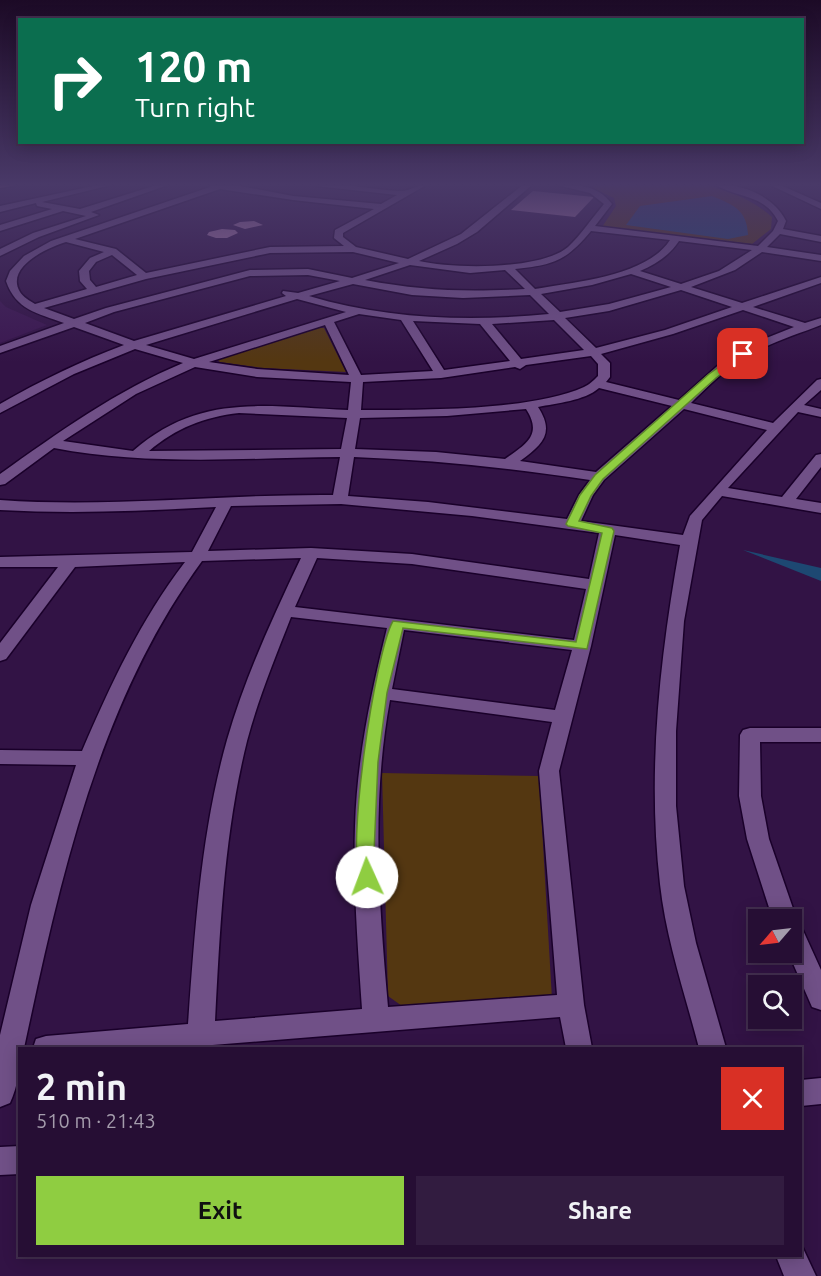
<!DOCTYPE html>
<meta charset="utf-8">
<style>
:root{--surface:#260e34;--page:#321c40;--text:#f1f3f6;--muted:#a49cac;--line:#422e4f;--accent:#8fcd41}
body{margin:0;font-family:Ubuntu,sans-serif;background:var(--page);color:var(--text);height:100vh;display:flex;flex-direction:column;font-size:22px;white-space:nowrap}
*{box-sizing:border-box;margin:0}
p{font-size:20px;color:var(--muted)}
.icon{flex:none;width:33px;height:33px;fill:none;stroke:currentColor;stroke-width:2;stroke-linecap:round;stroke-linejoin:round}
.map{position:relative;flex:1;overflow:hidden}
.drawer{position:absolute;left:18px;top:1047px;width:784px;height:210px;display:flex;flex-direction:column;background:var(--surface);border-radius:0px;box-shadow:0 3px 15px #0003,0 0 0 2px var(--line)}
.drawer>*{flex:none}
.banner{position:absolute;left:18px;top:18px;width:786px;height:126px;border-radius:0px;box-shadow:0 3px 15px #0003,0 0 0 2px var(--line);background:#0b6e4f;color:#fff;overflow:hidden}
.needle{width:39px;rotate:242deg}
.fabs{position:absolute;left:748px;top:909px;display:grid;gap:12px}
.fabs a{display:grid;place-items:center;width:54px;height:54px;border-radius:0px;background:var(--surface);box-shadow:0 3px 15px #0003,0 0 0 2px var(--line);font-size:30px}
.pin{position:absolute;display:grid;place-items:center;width:51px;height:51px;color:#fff;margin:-26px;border-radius:12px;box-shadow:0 3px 9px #0006}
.me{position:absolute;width:66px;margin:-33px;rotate:358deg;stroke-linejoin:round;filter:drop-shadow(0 0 4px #0008)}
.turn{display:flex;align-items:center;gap:21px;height:126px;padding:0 18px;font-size:27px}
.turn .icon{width:78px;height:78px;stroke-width:2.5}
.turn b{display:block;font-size:42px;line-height:51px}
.round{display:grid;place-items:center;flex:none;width:63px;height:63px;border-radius:0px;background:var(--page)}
.summary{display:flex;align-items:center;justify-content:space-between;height:102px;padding:0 18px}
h1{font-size:36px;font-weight:600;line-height:45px}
.button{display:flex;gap:12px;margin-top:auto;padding:12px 18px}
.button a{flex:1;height:69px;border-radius:0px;background:var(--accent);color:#111;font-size:24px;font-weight:600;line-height:69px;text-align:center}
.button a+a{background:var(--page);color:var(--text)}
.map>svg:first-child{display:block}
.built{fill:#3b1750}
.green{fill:#543711}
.water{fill:#1d4872}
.building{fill:#b583af}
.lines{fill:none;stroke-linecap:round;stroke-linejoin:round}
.minor-casing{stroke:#1a002a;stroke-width:3}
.major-casing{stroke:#1a002a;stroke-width:3}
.minor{fill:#705087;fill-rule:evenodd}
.major{fill:#c0678b;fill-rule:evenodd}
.route{fill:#8fcd41;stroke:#5d852a;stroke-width:1.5}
</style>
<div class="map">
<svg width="821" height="1276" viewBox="0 0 821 1276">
<rect width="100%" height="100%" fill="#321345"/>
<!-- built -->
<path class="built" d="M0,301l6,6 41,18 -47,18z"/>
<!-- green -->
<g class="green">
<path d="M705,184c25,8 47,15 67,33l-1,12 -19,15 -150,-17 14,-21 -2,-8 -19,-9 -2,-4z"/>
<path d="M317,328h7l22,44 -83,-4 -43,-6 -4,-3z"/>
<path d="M382,773l157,3 13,223 -150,7 -14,-10z"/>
</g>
<!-- water -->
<g class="water">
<path d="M712,196c22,9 35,14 36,39l-20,4 -102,-14 14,-19z"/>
<path d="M743,550l78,18v13z"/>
</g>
<!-- building -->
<g class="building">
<path d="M533,191l61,6 -19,20 -64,-7z"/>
<path d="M254,221l9,4 -18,4 -12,-4 7,-3z"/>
<path d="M222,229l13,1 3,3 -11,5h-11l-9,-3 2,-3z"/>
</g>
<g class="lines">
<defs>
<g id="minor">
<path d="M102,184h13l-73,18 38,7 80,-25h11l-80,28 8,3 -60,22 -39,19v-7l33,-16 53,-17 -23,-5 -63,20v-6l52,-16 -15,-3 -1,-3 -36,9v-6z"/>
<path d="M210,184h20l63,12 88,8 16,-9 -81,-9 -4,-2c30,-2 59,6 89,7 10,0 17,-7 27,-7l-85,49v4l13,10 52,12 53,-25 63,-50h9l-56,48 -20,12 -38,17c34,8 122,9 149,-14 13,-12 24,-29 36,-43l-14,-11 -37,-9c23,0 45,1 59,20l-17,22 163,20 15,-15 5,-10c-13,-27 -42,-23 -64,-37 27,-1 60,12 72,37l-3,8 38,7v6l-41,-8 -13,13 54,8v6l-59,-9 -27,18 -44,17 51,16 79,-26v6l-68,24 52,16 16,-5v7c-28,11 -62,21 -88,40 -15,11 -29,25 -42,38l82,20 44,-43 4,-1v11l-17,15 17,4v8l-23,-5 -70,76 54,9 34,-42 5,-1v13l-25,32 25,4v10l-99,-17 -20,24 -18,101 -8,110v75l8,80 12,57 30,105h-27c-14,-54 -33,-109 -39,-164 -13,-114 0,-227 20,-339l-65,-10 -24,111 -32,125 25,234 8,43h-26l-6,-31 -385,31h-142l3,-9 10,-3 142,-12c7,-95 13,-192 39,-284 18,-63 46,-123 74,-182l-99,3c-104,142 -142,319 -178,487h-4c0,20 -2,38 -10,55l-10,4v-72l31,-130 45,-140 -76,-1v-14l82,1c29,-67 58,-130 103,-189l-110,5 -69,92 -6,2v-18l58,-76h-58v-10l192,-5 24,-45c-72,4 -144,7 -216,3v-10c111,8 222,-6 333,-5l7,-38c-95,1 -192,9 -286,-9l-49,36 -5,1v-11c59,-42 116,-83 183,-111l-48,-14 -61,25 -74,39v-9c40,-23 81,-43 124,-59l-50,-18 -74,26v-7l64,-23c-27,-10 -48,-13 -58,-42l4,-10 14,-15 27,-15 159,-54zM220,189l73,11 81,9 -39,21 -1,8 10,8 -74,1 -124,26 -30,-24 -41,-10zM591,231l79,9c-23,36 -95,42 -135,49l-20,-20c39,-4 51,-8 76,-38zM679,241l73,9 -33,21 -38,13 -41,-13c16,-7 29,-15 39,-30zM66,242l38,10 -14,6 -11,13 1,10 7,8 -52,15c-5,-3 -12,-7 -15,-12 -15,-25 27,-44 46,-50zM353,252l46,11 -47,15 -44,-9 -58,1 -144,38 -32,11 -30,-11 102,-29 124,-26zM112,255l25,20 -41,12 -6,-7 -1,-9 7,-9zM410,265l60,8 35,-3 20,19c-59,3 -102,2 -160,-9zM631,274l40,13 -62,17 -49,8 -19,-18 51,-9zM308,275l32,6 -42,12 -15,-2 -1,2 4,3 -152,45 -49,-18 29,-11 136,-36zM353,284l59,11 51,3 67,-3 19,19c-80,8 -164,5 -240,-18zM681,290l51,17 -67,23 -69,18 -31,-30 44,-7zM297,299l49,13 -152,47 -48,-14zM743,310l51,17 -35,14 -35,19 -45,40 -73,-18 4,-5v-14l-9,-9 72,-20zM359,314l42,6 32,51 -72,4 -27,-53zM554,320l30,30 -63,9 -29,-35zM413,321l67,3 30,37 -66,9zM325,325l24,50 -92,-6 -48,-7zM591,356l7,8v12c-4,4 -9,9 -14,11 -54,24 -163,23 -223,23l2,-28 78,-4 74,-11 5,2 6,-4zM195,367l62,10 94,5 -3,28c-82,-3 -148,-18 -215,41l-70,-10 73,-47zM599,388l73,18 -76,66 -76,-11c23,-17 35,-28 18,-54 19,-4 46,-6 61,-19zM526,409c17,26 0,35 -21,50l-69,-7 -81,-3 5,-31 87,-2zM684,409l83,21 -77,86 -7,19 -102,-14 12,-26 11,-15zM239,413l108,5 -6,31 -192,2c27,-23 55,-34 90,-38zM354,457c80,3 157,11 236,23l-11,15 -12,24 -139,-17 -80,-6zM341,504l131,12 127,17 -10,46 -177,-25 -101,-6 -103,3 23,-45zM317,558l95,6 174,25 -12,51 -279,-33zM291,617l96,11c-16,65 -30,130 -32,198 -2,61 3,122 7,183l-147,12c5,-93 9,-188 32,-280 11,-42 28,-83 44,-124zM404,630l168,20 -17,60 -163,-21zM390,700l162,22 -13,49 18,224 -169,12c-9,-103 -17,-204 2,-307z"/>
<path d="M768,184h10l43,19v6z"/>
<path d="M750,728h71v14h-61l1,54 8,43 28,81 -2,4 6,2 20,44v40l-9,-3 -24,-55h4v-32h-19l-26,-81 -8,-43 1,-61 3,-5z"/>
<path d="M821,1078v26l-20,2v-26z"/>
<path d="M20,1146v28l-20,1v-28z"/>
<path d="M801,1244l15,32h-32l-8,-20h25z"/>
</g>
<path id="major" d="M0,184h23l-23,4z"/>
</defs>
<!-- minor casing -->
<use href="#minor" class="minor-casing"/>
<!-- major casing -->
<use href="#major" class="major-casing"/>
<!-- minor -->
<use href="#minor" class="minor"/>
<!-- major -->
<use href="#major" class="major"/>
</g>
<!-- sky -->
<linearGradient id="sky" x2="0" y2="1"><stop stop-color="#1c0a26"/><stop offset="0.51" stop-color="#493968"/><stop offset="1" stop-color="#493968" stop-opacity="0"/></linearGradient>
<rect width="821" height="362" fill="url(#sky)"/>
<!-- route -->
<path class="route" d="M740,352l8,2 -32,24 -113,101 -12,17 -12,25 33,7 2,3 -27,118 -184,-21 -16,65 -9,69 -4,91 2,24 -3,5 -6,2 -6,-2c-16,-29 14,-230 32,-261l183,21 26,-109 -34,-7 -2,-2 14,-29 15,-20 114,-101z"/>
</svg>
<div class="fabs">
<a><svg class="needle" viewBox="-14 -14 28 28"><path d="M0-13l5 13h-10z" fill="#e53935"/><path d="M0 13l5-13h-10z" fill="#a49cac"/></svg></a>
<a><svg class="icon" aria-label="search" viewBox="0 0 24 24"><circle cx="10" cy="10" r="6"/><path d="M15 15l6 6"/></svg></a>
</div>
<div class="pin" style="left:743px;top:354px;background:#d93025"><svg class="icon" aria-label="arrive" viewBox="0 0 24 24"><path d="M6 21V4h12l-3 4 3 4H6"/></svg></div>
<svg class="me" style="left:367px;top:877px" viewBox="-20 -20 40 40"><circle r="19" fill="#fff"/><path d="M0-13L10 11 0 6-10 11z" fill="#8fcd41"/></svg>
<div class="banner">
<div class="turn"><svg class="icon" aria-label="right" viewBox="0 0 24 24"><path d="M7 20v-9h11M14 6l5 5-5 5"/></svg><div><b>120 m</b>Turn right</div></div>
</div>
<section class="drawer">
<div class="summary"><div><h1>2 min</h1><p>510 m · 21:43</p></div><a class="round" style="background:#d93025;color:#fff"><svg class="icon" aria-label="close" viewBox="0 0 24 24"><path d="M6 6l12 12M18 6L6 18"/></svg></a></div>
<div class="button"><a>Exit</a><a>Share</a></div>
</section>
</div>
